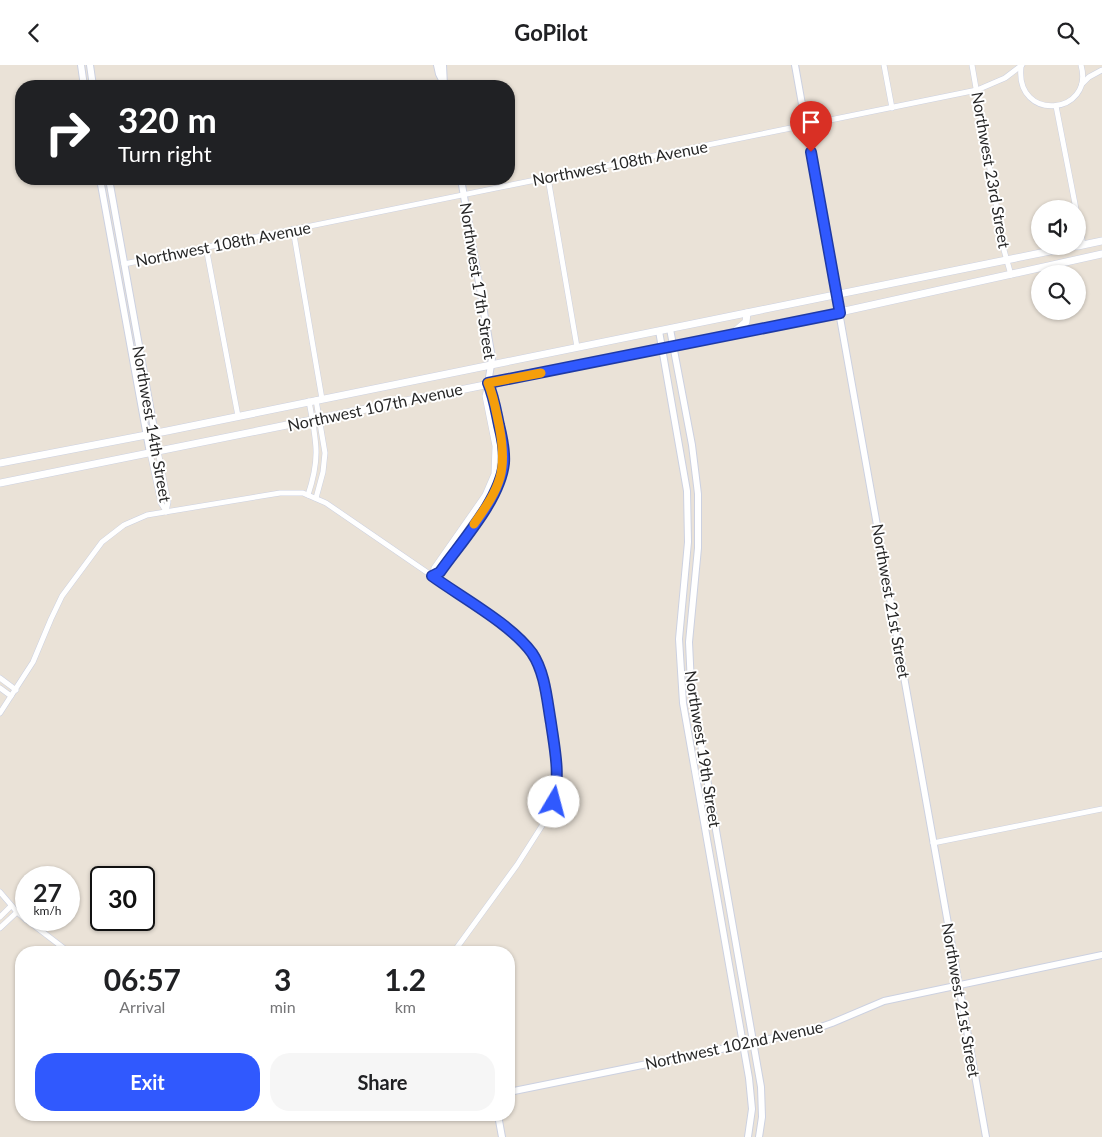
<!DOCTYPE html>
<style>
:root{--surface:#fff;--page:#f6f6f6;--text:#202124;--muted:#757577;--accent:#3059fe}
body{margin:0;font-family:Lato,sans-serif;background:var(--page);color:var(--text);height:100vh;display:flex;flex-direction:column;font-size:19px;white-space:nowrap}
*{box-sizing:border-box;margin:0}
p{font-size:16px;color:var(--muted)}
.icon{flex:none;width:28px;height:28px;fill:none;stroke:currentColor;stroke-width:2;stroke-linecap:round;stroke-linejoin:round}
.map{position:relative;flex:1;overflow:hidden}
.side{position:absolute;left:15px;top:881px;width:500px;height:175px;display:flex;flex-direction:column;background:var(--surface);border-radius:20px;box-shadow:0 1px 4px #0004}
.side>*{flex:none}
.guide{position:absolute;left:15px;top:15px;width:500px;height:105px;border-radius:20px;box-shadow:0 1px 4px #0004;background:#202124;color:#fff;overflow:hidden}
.fabs{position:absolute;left:1031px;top:135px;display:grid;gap:10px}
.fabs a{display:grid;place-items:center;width:55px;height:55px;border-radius:50%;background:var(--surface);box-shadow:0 1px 4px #0004;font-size:25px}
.speed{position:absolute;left:15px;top:801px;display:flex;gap:10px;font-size:25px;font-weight:700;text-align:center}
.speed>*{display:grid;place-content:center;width:65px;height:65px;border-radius:50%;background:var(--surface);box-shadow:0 1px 4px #0004;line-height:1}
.speed small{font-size:12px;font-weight:400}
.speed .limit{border:2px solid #111;border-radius:8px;background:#fff;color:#111}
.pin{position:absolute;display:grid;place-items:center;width:42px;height:42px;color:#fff;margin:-51px -21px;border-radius:50% 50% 50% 0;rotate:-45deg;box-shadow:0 0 5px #0007}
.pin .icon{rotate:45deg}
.me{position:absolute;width:55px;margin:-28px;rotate:8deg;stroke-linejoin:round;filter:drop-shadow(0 0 4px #0008)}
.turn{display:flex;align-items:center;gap:18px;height:105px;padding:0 20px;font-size:22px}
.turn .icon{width:65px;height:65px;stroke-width:2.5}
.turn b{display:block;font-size:35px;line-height:42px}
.eta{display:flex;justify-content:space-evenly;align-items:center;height:85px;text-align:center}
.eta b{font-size:30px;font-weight:700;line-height:35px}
.button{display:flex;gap:10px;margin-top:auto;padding:10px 20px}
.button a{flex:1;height:58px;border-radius:20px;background:var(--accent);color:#fff;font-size:20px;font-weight:700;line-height:58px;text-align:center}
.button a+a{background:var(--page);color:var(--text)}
header{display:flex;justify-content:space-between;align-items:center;height:65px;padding:0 20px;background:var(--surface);font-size:22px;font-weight:700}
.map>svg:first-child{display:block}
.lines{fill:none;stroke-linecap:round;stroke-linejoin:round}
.minor-casing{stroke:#ccd1e1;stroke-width:6}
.tertiary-casing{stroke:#ccd1e1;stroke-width:8}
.secondary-casing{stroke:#ccd1e1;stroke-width:8}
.minor{stroke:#fff;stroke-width:5}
.tertiary{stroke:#fff;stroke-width:6}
.secondary{stroke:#fff;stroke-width:7}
.route-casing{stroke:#1f3aa5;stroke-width:12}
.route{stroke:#3059fe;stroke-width:9}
.slow{stroke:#f59e0b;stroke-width:9}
.labels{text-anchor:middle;stroke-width:4;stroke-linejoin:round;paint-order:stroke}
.street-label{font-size:16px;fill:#272727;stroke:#fff}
</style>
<header><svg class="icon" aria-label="back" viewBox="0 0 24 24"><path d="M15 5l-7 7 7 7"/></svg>GoPilot<svg class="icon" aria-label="search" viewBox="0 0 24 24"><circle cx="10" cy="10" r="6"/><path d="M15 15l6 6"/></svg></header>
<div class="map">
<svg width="1102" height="1072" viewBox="0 0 1102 1072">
<rect width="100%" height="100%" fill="#eae2d7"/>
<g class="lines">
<defs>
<g id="minor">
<path d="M884,0l8,43"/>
<path d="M972,0l32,185 7,25"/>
<path d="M1021,2c-6,56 74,48 60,-2"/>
<path d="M1082,19l7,-7 13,-7"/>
<path d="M1056,41l20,103"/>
<path d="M548,113l29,169"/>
<path d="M1078,153l5,27"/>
<path d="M293,164l29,170"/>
<path d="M206,182l32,169"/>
<path d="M124,199l853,-174 28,-12 17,-13"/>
<path d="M316,335l9,53 -2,19 -7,26"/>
<path d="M158,386l10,51 -2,10"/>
<path d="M150,388l11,50 5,8"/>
<path d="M308,430c13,-39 8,-54 1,-94"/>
<path d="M432,511l8,-4c21,-29 60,-73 63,-109 2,-13 -1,-26 -4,-38 -3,-14 -5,-28 -11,-41"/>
<path d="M432,511l2,-8 51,-73 9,-21 1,-28 -10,-50 3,-12"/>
<path d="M0,613l16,12"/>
<path d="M0,623l11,8"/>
<path d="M0,648l33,-51 18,-43 11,-23 40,-54 22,-17 23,-10 133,-22h23l23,10 172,118 34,33 8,15 4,17 14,80 -1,18 -5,26 -35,55 -64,88"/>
<path d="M933,778l169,-34"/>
<path d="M0,827l17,20 9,8"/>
<path d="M0,852l11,-11"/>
<path d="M27,855l43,33"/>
<path d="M0,863l17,-16"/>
</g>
<g id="tertiary">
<path d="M81,0l3,21"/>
<path d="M90,0l3,21"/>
<path d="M437,0l2,9 5,10"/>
<path d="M443,0l1,21"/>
<path d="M795,0l191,1072"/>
<path d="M100,114l50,274"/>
<path d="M109,114l49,272"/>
<path d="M461,114l31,179 -4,26"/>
<path d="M670,264l22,116 6,49v54l-9,94 2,43 5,31 65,371 1,30 -3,20"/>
<path d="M659,266l28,160 1,51 -9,97 4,64 66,375 3,31 -4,28"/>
<path d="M509,1027l227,-46 76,-16 20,-7 52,-22 218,-46"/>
<path d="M498,1050l4,22"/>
</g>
<g id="secondary">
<path d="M1078,181l24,-5"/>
<path d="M732,269l14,-12 1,-9"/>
<path d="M0,398l167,-32 908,-185"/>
<path d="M0,418l786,-159 316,-70"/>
</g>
</defs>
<!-- minor casing -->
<use href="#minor" class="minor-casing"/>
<!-- tertiary casing -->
<use href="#tertiary" class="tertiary-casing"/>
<!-- secondary casing -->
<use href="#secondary" class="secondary-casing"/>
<!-- minor -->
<use href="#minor" class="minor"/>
<!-- tertiary -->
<use href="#tertiary" class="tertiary"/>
<!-- secondary -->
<use href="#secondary" class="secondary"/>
</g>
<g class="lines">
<defs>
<path id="route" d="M554,737c6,-29 1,-51 -3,-79 -4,-23 -6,-51 -19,-70 -21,-29 -71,-56 -100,-77l8,-4c21,-30 60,-72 64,-109 1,-13 -2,-26 -5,-38 -3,-14 -5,-28 -11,-42l352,-70 -29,-161"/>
</defs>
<!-- route casing -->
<use href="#route" class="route-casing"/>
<!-- route -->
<use href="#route" class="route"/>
<!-- slow -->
<path class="slow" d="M474,459c27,-38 34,-53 25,-99 -3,-14 -5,-28 -11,-42l53,-10"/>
</g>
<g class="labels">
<!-- street labels -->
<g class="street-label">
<text transform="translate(620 98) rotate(-11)" y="6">Northwest 108th Avenue</text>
<text transform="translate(991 105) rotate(80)" y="6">Northwest 23rd Street</text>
<text transform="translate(223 179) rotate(-11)" y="6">Northwest 108th Avenue</text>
<text transform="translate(478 216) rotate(81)" y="6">Northwest 17th Street</text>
<text transform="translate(375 342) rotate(-12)" y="6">Northwest 107th Avenue</text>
<text transform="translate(152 359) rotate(80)" y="6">Northwest 14th Street</text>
<text transform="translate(891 536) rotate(80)" y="6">Northwest 21st Street</text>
<text transform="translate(703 684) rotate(81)" y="6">Northwest 19th Street</text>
<text transform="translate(961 935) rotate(80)" y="6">Northwest 21st Street</text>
<text transform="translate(734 980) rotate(-12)" y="6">Northwest 102nd Avenue</text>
</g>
</g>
</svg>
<div class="fabs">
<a><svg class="icon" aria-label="sound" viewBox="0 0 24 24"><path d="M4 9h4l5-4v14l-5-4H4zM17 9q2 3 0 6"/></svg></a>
<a><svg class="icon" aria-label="search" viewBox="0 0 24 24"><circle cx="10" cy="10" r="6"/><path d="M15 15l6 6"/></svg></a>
</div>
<div class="speed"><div>27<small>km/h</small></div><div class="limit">30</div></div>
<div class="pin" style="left:811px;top:87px;background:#d93025"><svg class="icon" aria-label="arrive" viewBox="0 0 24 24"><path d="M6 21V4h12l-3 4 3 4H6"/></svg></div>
<svg class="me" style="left:554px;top:737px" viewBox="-20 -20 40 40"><circle r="19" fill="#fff"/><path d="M0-13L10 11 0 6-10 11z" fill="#3059fe"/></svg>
<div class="guide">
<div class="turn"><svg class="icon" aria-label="right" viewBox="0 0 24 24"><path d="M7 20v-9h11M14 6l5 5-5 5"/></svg><div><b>320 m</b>Turn right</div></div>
</div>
<section class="side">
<div class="eta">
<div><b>06:57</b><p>Arrival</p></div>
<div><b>3</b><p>min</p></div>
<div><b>1.2</b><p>km</p></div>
</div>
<div class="button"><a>Exit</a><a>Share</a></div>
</section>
</div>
